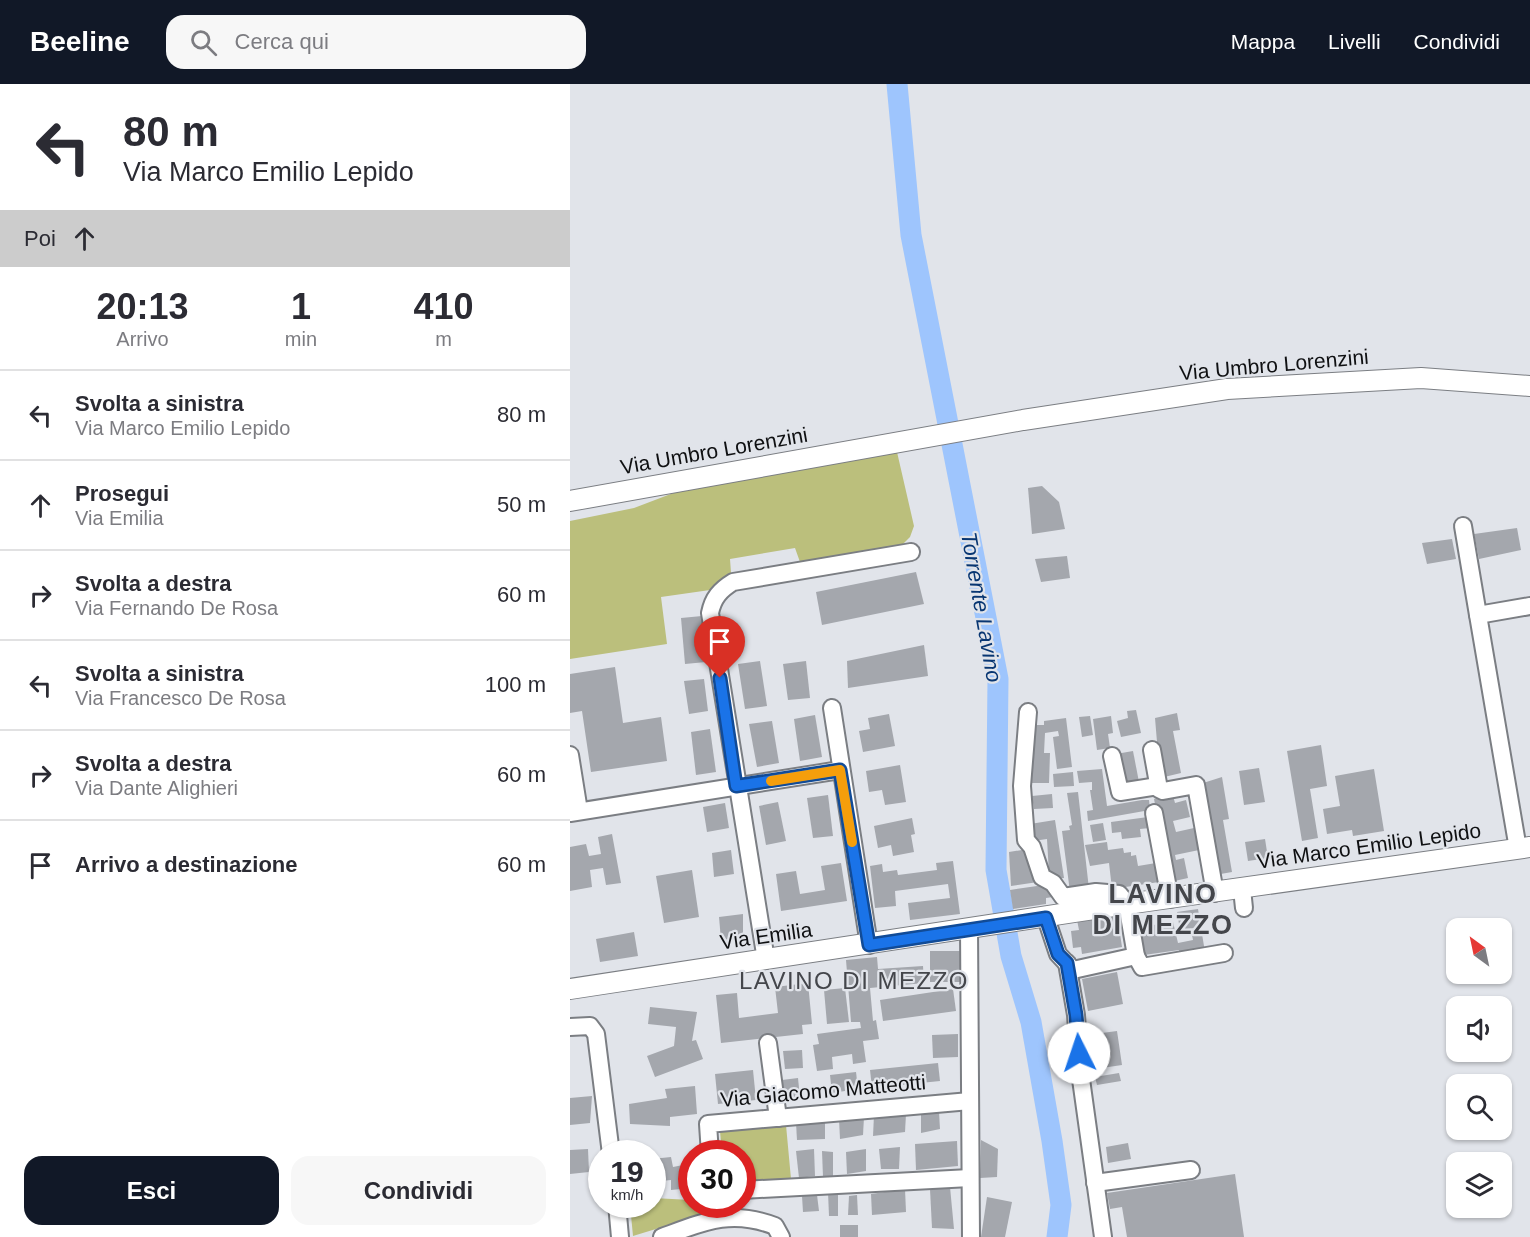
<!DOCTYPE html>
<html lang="it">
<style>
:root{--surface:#fff;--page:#f7f7f7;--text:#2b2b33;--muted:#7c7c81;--line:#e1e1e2;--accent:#111827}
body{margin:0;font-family:Arial,sans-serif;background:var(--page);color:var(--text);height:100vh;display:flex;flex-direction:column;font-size:22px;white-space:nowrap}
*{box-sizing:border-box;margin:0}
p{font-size:20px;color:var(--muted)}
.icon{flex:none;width:33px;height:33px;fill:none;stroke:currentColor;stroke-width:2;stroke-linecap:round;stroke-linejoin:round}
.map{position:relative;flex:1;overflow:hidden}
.drawer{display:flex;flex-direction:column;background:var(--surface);width:570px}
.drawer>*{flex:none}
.top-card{background:#fff;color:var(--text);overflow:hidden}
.needle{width:39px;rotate:327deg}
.fabs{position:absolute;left:876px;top:834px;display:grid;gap:12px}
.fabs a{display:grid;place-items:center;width:66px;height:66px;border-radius:12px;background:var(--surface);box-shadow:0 2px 4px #0004;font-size:30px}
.speed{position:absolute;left:18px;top:1056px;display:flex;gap:12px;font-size:30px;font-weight:700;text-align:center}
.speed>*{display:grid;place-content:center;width:78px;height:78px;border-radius:50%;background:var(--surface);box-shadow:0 2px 4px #0004;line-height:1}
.speed small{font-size:15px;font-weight:400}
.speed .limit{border:9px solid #d22;background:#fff;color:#111}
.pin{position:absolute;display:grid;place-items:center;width:51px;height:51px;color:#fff;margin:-62px -26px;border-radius:50% 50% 50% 0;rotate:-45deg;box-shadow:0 0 6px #0007}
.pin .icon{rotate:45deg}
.me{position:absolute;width:66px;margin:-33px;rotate:356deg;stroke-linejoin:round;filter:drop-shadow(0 0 4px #0008)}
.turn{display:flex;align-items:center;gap:21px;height:126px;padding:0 24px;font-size:27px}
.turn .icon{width:78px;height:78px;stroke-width:2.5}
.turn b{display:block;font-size:42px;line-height:51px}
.then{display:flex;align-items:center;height:57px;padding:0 24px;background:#0003;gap:12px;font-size:22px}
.eta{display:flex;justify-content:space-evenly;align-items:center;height:102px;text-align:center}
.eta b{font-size:36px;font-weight:800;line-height:42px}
.action{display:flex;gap:12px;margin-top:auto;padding:12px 24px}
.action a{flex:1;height:69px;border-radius:18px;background:var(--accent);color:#fff;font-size:24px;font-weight:800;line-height:69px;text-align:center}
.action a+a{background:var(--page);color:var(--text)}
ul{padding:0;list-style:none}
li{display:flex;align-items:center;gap:18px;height:90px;padding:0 24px;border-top:2px solid var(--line)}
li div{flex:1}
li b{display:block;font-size:22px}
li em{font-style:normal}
header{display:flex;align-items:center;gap:36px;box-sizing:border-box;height:84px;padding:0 30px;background:var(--accent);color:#fff}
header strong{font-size:28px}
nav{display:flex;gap:33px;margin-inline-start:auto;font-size:21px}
.search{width:420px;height:54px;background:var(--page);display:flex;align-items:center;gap:15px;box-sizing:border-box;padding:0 21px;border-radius:18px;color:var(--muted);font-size:22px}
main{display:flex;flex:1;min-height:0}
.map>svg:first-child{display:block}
.green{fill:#bbbf7c}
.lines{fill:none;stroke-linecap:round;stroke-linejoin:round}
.river{stroke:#9ec5fd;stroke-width:21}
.building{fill:#a4a7ad}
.minor-casing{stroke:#7b7e83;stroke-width:20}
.major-casing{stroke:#7b7e83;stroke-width:22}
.minor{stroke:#fff;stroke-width:16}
.major{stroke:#fff;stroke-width:20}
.route-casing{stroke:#114b97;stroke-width:15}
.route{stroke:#1a73e8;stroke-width:10}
.slow{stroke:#f59e0b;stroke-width:10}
.labels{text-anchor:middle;stroke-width:4.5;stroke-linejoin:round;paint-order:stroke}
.street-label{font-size:21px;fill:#0f1012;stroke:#e1e4ea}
.water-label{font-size:22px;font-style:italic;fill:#083672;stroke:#e1e4ea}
.quarter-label{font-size:24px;letter-spacing:1.5px;fill:#44464b;stroke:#e1e4ea}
.district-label{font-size:27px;font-weight:bold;letter-spacing:1.5px;fill:#44464b;stroke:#e1e4ea}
</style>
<header>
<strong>Beeline</strong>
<div class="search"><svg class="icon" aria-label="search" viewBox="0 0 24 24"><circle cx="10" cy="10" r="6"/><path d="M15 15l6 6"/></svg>Cerca qui</div>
<nav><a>Mappa</a><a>Livelli</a><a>Condividi</a></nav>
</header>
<main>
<section class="drawer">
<div class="top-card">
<div class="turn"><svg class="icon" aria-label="left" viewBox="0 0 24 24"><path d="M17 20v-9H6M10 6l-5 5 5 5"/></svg><div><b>80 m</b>Via Marco Emilio Lepido</div></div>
<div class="then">Poi<svg class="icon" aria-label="ahead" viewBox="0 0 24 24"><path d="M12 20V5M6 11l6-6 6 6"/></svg></div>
</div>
<div class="eta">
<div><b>20:13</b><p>Arrivo</p></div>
<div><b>1</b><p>min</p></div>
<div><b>410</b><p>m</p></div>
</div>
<ul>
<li><svg class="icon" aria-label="left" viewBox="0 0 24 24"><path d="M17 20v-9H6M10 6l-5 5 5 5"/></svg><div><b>Svolta a sinistra</b><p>Via Marco Emilio Lepido</p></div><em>80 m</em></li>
<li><svg class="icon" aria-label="ahead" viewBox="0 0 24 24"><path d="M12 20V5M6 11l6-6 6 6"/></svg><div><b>Prosegui</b><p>Via Emilia</p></div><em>50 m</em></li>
<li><svg class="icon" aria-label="right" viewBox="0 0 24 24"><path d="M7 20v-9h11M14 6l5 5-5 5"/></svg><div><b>Svolta a destra</b><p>Via Fernando De Rosa</p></div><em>60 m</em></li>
<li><svg class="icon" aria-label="left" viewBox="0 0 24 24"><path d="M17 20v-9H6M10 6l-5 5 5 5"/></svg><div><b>Svolta a sinistra</b><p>Via Francesco De Rosa</p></div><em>100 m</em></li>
<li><svg class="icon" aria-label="right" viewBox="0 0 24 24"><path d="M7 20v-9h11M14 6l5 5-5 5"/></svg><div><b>Svolta a destra</b><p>Via Dante Alighieri</p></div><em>60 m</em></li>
<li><svg class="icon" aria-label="arrive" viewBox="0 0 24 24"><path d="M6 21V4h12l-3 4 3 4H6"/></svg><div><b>Arrivo a destinazione</b></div><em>60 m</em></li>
</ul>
<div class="action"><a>Esci</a><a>Condividi</a></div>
</section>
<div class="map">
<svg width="960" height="1153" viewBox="0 0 960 1153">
<rect width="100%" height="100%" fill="#e1e4ea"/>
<!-- green -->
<g class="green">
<path d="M327,368l17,74 -4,11 -8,8 -102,17 -5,-14 -65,11 1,14 -21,17 -49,7 6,47 -97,15v-138l64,-13 42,-16z"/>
<path d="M216,1041l5,54 -48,4 -1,-29 -20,-1 -2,-22z"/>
<path d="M83,1114l38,2 1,4 15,1 1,8 -75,23 -3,-31 22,-1z"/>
</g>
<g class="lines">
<!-- river -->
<path class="river" d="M327,0l14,151 87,444 -2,191 15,86 20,66 21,119 9,64 -4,32"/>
</g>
<!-- building -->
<g class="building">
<path d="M472,402l17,16 6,27 -33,5 -4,-46z"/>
<path d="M947,444l4,22 -42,9 -5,-25z"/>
<path d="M882,455l4,20 -29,5 -5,-21z"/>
<path d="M497,472l3,22 -29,4 -6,-23z"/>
<path d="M346,488l8,32 -102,21 -6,-33z"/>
<path d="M132,532l4,46 -21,2 -4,-46z"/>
<path d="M354,561l4,31 -80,12 -1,-27z"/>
<path d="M190,577l7,45 -22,3 -7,-45z"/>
<path d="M236,577l4,37 -22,2 -5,-36z"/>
<path d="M45,583l8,56 38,-6 6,44 -76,11 -9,-61 -12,2v-39z"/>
<path d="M134,595l4,32 -19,3 -5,-33z"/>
<path d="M566,626l5,23 -20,4 -4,-16 11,-3 -1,-7z"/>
<path d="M607,629l3,17 -7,1 8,42 -21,5 -5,-60z"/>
<path d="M319,630l6,32 -32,6 -4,-21 11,-2 -2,-11z"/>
<path d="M245,631l7,42 -22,4 -6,-42z"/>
<path d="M520,632l3,19 -11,2 -3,-20z"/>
<path d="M541,632l2,17 -5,1 2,14 -13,2 -4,-31z"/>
<path d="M496,634l6,49 -15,2 -4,-32 6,-1 -1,-5 -13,2 -1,20h6l-1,30h-21l2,-58h14v-4z"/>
<path d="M202,637l7,42 -22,4 -8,-43z"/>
<path d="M140,645l6,43 -20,3 -5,-43z"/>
<path d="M751,661l6,41 -17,3 8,49 -16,3 -15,-90z"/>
<path d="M563,667l6,31 -17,3 -6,-31z"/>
<path d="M330,681l6,37 -21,3 -3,-15 -13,2 -3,-21z"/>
<path d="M689,684l6,34 -21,3 -5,-34z"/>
<path d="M532,685l5,37 35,-6h7l1,10 -62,11 -1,-10 6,-1 -3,-20h2v-8l-13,1 -2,-12z"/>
<path d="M804,685l10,62 -31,5 -1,-6 -25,4 -4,-25 17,-3 -5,-30z"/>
<path d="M503,688l1,14 -20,1 -1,-13z"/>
<path d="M652,693l7,42 -6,1 9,52 -17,3 -9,-53 5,-1 -3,-18 -4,1 -4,-20z"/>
<path d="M508,708l11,97 -19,3 -8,-61 8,-1 -1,-4 3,-1 -5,-32z"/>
<path d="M602,708l3,11 11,-3 4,17 -17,4 3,11 18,-4 5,22 -24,5 1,5 8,-2 4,20 -18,4 -16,-83z"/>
<path d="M482,710l1,14 -19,1 -2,-13z"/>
<path d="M258,711l5,41 -20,2 -6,-40z"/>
<path d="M208,718l8,39 -20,4 -7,-39z"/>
<path d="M155,719l4,25 -22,4 -4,-25z"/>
<path d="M578,733l2,11 -10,1 1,8 -19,2 -1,-7 -9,1 -1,-11z"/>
<path d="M342,734l3,16 -4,1 3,17 -21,4 -2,-11 -13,3 -4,-22z"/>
<path d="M485,736l9,58 -10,1 -5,-5 -2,-35 -14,2 -3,-17z"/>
<path d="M533,739l3,17 -13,2 -3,-17z"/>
<path d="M42,750l9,49 -15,2 -3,-17 -13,2 2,17 -22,4v-44l16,-3 3,12 12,-2 -3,-17z"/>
<path d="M695,755l3,19 -20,3 -3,-19z"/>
<path d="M537,758l1,8 15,-2 1,5 7,-1v4l5,-1 2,11 18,-3 3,19 -47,7 -3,-26 -19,3 -5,-21z"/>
<path d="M458,765l10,33 -27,4 -2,-34z"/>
<path d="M161,766l3,24 -20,3 -2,-24z"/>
<path d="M383,777l7,53 -50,6 -2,-17 42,-5 -2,-14 -53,7 1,15 -21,2 -5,-42 12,-2 1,8 14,-2 1,5 39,-5 -1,-7z"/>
<path d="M271,779l6,38 -66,10 -5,-37 20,-3 4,23 25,-4 -4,-24z"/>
<path d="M122,786l7,47 -35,6 -8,-47z"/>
<path d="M481,800l2,13 -7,1v6l-33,5 -3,-19z"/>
<path d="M628,825l3,18 -21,3 -3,-18z"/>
<path d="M173,830v24l-22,2 -2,-23z"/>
<path d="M547,830l5,33 -40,7 -1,-7 -8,1 -2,-17 8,-1 -2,-10z"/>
<path d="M603,838l5,21 15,-3 -2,-10 10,-2 4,24 -25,4 -1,-6 -35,5 -4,-28z"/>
<path d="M64,848l4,24 -38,6 -4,-23z"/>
<rect x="360" y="867" width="30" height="31"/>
<path d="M307,873l1,12 45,-3 1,17 -54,5 3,33 3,-1 3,19 -16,2 3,21 -13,2 -1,-10 -20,3 1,12 -16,2 -4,-26 6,-1 -2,-10 44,-6 -1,-6h-9l-5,-62z"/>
<path d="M547,888l6,32 -35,7 -6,-32z"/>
<path d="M238,899l4,41 -10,1 1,9 -82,9 -5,-48 21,-2 2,25 39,-5 -3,-26z"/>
<path d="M275,904l4,34 -22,2 -3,-34z"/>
<path d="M383,905l3,22 -73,10 -3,-21z"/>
<path d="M80,923l47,5 -5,29 4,-1 7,19 -48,18 -8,-21 27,-10 2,-19 -28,-3z"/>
<path d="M547,947l5,34 -27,4 -4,-23 12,-2 -1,-11z"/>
<path d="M388,950v23l-25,1 -1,-23z"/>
<path d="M232,966l1,18 -18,1 -2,-18z"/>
<path d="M368,979l2,18 -68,7 -2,-18z"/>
<path d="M183,986l3,30 -38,4 -3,-30z"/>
<path d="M286,988l2,17 -26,4 -2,-18z"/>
<path d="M549,989l2,8 -24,4 -2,-8z"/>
<path d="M228,994l2,20 -16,2 -2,-20z"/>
<path d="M125,1002l2,28 -27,3v9l-40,-2 -1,-20 38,-6 -2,-9z"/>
<path d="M22,1012l-2,27 -20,2v-27z"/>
<path d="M351,1028h18l1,17 -19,4z"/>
<path d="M336,1030l-1,18 -32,4 1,-21z"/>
<path d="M294,1033l-1,18 -23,4 -1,-20z"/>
<path d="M255,1037v18l-28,1 -1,-17z"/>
<path d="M411,1056l17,9 -1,28 -17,1z"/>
<path d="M387,1057l1,25 -42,4 -1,-26z"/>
<path d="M558,1059l3,16 -23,4 -2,-16z"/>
<path d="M330,1063l-1,22h-18l-2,-20z"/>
<path d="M18,1065l1,23 -19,2v-24z"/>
<path d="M244,1065l1,27 -16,2 -3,-27z"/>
<path d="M296,1065v22l-19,3 -1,-22z"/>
<path d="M252,1067l11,1v24l-10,1z"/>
<path d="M101,1073l2,10 15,-3 3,24 -20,2v-10l-19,2v-23z"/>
<path d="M665,1090l9,63h-117l-5,-30 -12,2 -3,-16z"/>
<path d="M380,1103l4,42 -22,-1 -2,-39z"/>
<path d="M335,1105l1,23 -34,3 -1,-21z"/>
<path d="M258,1108l10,2v22h-9z"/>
<path d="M247,1111l2,16 -16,1 -1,-16z"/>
<path d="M287,1111l1,20h-10l1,-19z"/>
<path d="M417,1113l25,5 -7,35h-24z"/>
<rect x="270" y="1141" width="18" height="12"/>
</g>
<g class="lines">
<defs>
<g id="minor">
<path d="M893,442l15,89"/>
<path d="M262,624l37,237"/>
<path d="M458,628l-6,74 4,54 6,7 10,30 11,6 10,14 33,-5 23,2 8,10 9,52 -63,14 -15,-16 -12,-36"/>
<path d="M582,666l7,39 4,2 33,-6 19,108"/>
<path d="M0,671l9,56"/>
<path d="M542,672l8,36 38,-6"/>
<path d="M0,729l270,-43"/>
<path d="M584,729l16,86"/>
<path d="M948,765l-40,-234 52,-9"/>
<path d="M672,805l2,19"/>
<path d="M399,844l2,309"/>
<path d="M566,872l6,11 82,-14"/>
<path d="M196,876l-56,-347c3,-15 10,-23 23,-31l178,-30"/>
<path d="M497,879l9,52 4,57 23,165"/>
<path d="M0,943l20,-1 6,8 15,120"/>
<path d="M198,959l10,75"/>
<path d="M140,1070l-2,-30 262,-23"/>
<path d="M525,1099l96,-13"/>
<path d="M172,1106l228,-12"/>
<path d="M47,1120l3,33"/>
<path d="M92,1153c41,-15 69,-28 113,-11l6,11"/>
</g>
<g id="major">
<path d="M0,417l453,-81 204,-31 194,-11 109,8"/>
<path d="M0,905l557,-85 403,-57"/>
</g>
</defs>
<!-- minor casing -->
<use href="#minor" class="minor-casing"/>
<!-- major casing -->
<use href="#major" class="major-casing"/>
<!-- minor -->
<use href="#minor" class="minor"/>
<!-- major -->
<use href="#major" class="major"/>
</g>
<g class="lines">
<defs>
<path id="route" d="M150,594l16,108 104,-16 29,175 177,-27 12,36 9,9 9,52 3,38"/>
</defs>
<!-- route casing -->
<use href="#route" class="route-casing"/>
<!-- route -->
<use href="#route" class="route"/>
<!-- slow -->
<path class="slow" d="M201,697l69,-11 12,72"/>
</g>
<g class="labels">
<!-- street labels -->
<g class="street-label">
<text transform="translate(704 281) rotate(-5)" y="7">Via Umbro Lorenzini</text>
<text transform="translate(144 367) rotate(-10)" y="7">Via Umbro Lorenzini</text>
<text transform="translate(799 762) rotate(-8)" y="7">Via Marco Emilio Lepido</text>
<text transform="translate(196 852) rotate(-8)" y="7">Via Emilia</text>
<text transform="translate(253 1007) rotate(-5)" y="7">Via Giacomo Matteotti</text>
</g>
<!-- water labels -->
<g class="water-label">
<text transform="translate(412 523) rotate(80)" y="8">Torrente Lavino</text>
</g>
<!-- quarter labels -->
<g class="quarter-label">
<text x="284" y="905">LAVINO DI MEZZO</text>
</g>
<!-- district labels -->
<g class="district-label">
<text x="593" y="819">LAVINO<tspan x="593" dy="31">DI MEZZO</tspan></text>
</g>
</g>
</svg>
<div class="fabs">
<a><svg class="needle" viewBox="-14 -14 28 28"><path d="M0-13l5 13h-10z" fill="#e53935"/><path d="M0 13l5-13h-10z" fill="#7c7c81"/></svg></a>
<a><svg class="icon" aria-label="sound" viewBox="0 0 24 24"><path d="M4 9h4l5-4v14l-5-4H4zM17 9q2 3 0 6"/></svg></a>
<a><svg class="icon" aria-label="search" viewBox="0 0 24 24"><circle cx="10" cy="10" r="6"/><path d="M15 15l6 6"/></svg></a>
<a><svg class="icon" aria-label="layers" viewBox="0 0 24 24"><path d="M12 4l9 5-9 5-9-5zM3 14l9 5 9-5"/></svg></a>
</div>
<div class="speed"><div>19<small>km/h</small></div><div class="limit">30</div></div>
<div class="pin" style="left:150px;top:594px;background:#d93025"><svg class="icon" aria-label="arrive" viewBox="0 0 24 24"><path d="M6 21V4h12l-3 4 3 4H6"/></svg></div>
<svg class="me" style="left:509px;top:969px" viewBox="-20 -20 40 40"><circle r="19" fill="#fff"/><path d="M0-13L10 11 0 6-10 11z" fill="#1a73e8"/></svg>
</div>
</main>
